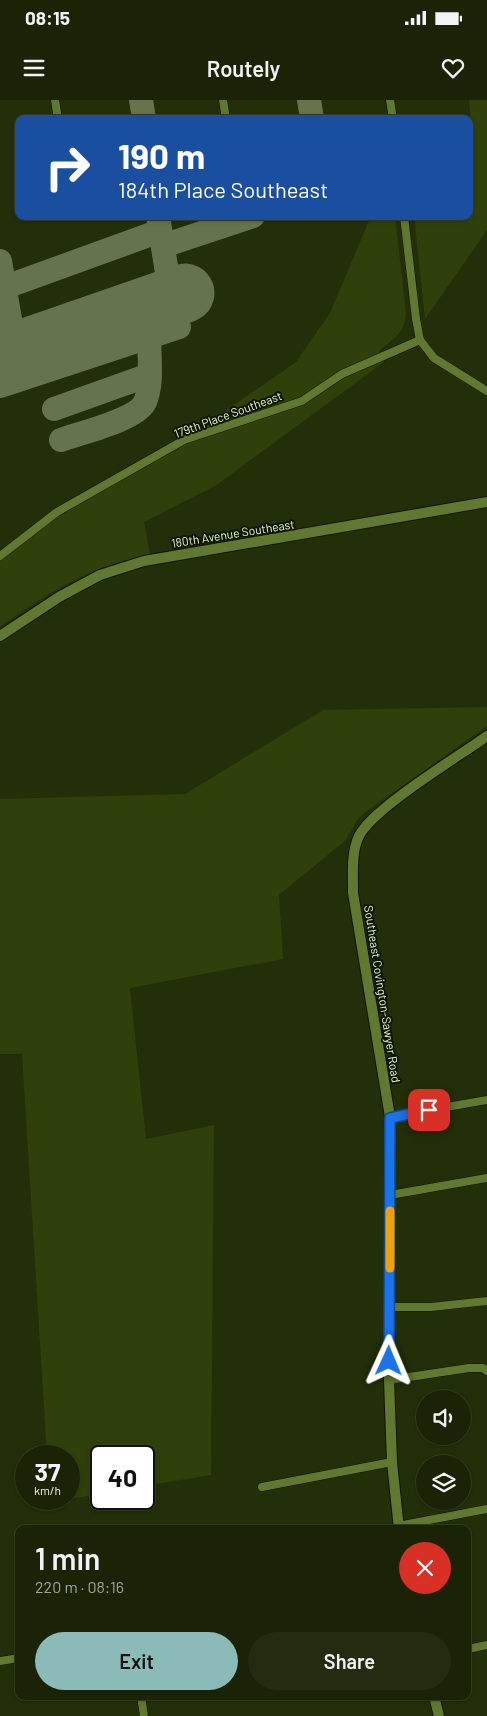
<!DOCTYPE html>
<meta charset="utf-8">
<style>
:root{--surface:#1a2306;--page:#232b10;--text:#f1f3f6;--muted:#9fa49b;--line:#384028;--accent:#8bbbb9}
body{margin:0;font-family:Barlow,sans-serif;background:var(--page);color:var(--text);height:100vh;display:flex;flex-direction:column;font-size:19px;white-space:nowrap}
*{box-sizing:border-box;margin:0}
p{font-size:16px;color:var(--muted)}
.icon{flex:none;width:28px;height:28px;fill:none;stroke:currentColor;stroke-width:2;stroke-linecap:round;stroke-linejoin:round}
.map{position:relative;flex:1;overflow:hidden}
.panel{position:absolute;left:15px;top:1425px;width:456px;height:175px;display:flex;flex-direction:column;background:var(--surface);border-radius:10px;box-shadow:0 1px 4px #0004,0 0 0 1px var(--line)}
.panel>*{flex:none}
.guide{position:absolute;left:15px;top:15px;width:458px;height:105px;border-radius:10px;box-shadow:0 1px 4px #0004,0 0 0 1px var(--line);background:#1a4fa0;color:#fff;overflow:hidden}
.controls{position:absolute;left:416px;top:1290px;display:grid;gap:10px}
.controls a{display:grid;place-items:center;width:55px;height:55px;border-radius:50%;background:var(--surface);box-shadow:0 1px 4px #0004,0 0 0 1px var(--line);font-size:25px}
.speed{position:absolute;left:15px;top:1345px;display:flex;gap:10px;font-size:25px;font-weight:700;text-align:center}
.speed>*{display:grid;place-content:center;width:65px;height:65px;border-radius:50%;background:var(--surface);box-shadow:0 1px 4px #0004,0 0 0 1px var(--line);line-height:1}
.speed small{font-size:12px;font-weight:400}
.speed .limit{border:2px solid #111;border-radius:8px;background:#fff;color:#111}
.pin{position:absolute;display:grid;place-items:center;width:42px;height:42px;color:#fff;margin:-21px;border-radius:10px;box-shadow:0 2px 8px #0006}
.me{position:absolute;width:55px;margin:-28px;rotate:1deg;stroke-linejoin:round;filter:drop-shadow(0 0 4px #0008)}
.turn{display:flex;align-items:center;gap:18px;height:105px;padding:0 20px;font-size:22px}
.turn .icon{width:65px;height:65px;stroke-width:2.5}
.turn b{display:block;font-size:35px;line-height:42px}
.round{display:grid;place-items:center;flex:none;width:52px;height:52px;border-radius:26px;background:var(--page)}
.summary{display:flex;align-items:center;justify-content:space-between;height:85px;padding:0 20px}
h1{font-size:30px;font-weight:600;line-height:38px}
.cta{display:flex;gap:10px;margin-top:auto;padding:10px 20px}
.cta a{flex:1;height:58px;border-radius:30px;background:var(--accent);color:#111;font-size:20px;font-weight:600;line-height:58px;text-align:center}
.cta a+a{background:var(--page);color:var(--text)}
.status{display:flex;justify-content:space-between;align-items:center;height:35px;padding:0 25px;background:var(--surface);direction:ltr}
.status svg{height:14px;fill:currentColor}
header{display:flex;justify-content:space-between;align-items:center;height:65px;padding:0 20px;background:var(--surface);font-size:22px;font-weight:600}
.map>svg:first-child{display:block}
.green{fill:#30400a}
.lines{fill:none;stroke-linecap:round;stroke-linejoin:round}
.taxiway{stroke:#66744d;stroke-width:24}
.runway{stroke:#66744d;stroke-width:59}
.minor-casing{stroke:#0f1602;stroke-width:9}
.tertiary-casing{stroke:#0f1602;stroke-width:12}
.minor{stroke:#617830;stroke-width:8}
.tertiary{stroke:#617830;stroke-width:10}
.route-casing{stroke:#114b97;stroke-width:12}
.route{stroke:#1a73e8;stroke-width:9}
.slow{stroke:#f59e0b;stroke-width:9}
.labels{text-anchor:middle;stroke-width:4;stroke-linejoin:round;paint-order:stroke}
.street-label{font-size:12px;fill:#e6f5d0;stroke:#0e1600}
</style>
<div class="status"><b>08:15</b><svg viewBox="0 0 49 12"><path d="M0 12V9h3v3zM5 12V6h3v6zM10 12V3h3v9zM15 12V0h3v12zM26 1h20v11H26zM47 4h2v5h-2z"/></svg></div>
<header><svg class="icon" aria-label="menu" viewBox="0 0 24 24"><path d="M4 6h16M4 12h16M4 18h16"/></svg>Routely<svg class="icon" aria-label="heart" viewBox="0 0 24 24"><path d="M12 20l-8-8c-3-5 5-10 8-4 3-6 11-1 8 4z"/></svg></header>
<div class="map">
<svg width="487" height="1616" viewBox="0 0 487 1616">
<rect width="100%" height="100%" fill="#232f08"/>
<!-- green -->
<g class="green">
<path d="M469,0h18v130l-62,89 -11,-103h55v-64l5,-2z"/>
<path d="M371,116h24l11,97c-1,20 -12,25 -27,38l5,11 -169,124 -71,36 6,33c-64,12 -98,36 -150,72v-71l57,-44 127,-72 112,-78 34,-49z"/>
<path d="M487,607v19l-123,87 -8,9 -10,18 -67,55 4,64 -153,29 16,151 68,-14 -3,350 -67,11v-30h-43v38l-51,8v-3h19v-43h-22l-25,-402h-22v-255l185,-5 138,-84z"/>
</g>
<g class="lines">
<!-- taxiway -->
<g class="taxiway">
<path d="M141,0l3,19"/>
<path d="M309,0l3,19"/>
<path d="M163,146l90,-30"/>
<path d="M0,161l10,58 -5,37"/>
<path d="M0,189l160,-58"/>
<path d="M0,286l179,-59 -8,-29 -13,-82"/>
<path d="M54,309l95,-34"/>
<path d="M61,340c18,-7 76,-20 84,-38 8,-19 4,-45 4,-66"/>
</g>
<!-- runway -->
<path class="runway" d="M0,257l185,-64"/>
<defs>
<g id="minor">
<path d="M55,0l3,19"/>
<path d="M223,0l3,19"/>
<path d="M390,0l3,19"/>
<path d="M404,116l12,103 4,21 14,18 53,33"/>
<path d="M0,456l57,-44 127,-72 118,-39 40,-27 78,-34"/>
<path d="M390,1017l97,-17"/>
<path d="M390,1095l97,-17"/>
<path d="M390,1207h41l56,-6"/>
<path d="M389,1280l80,-12h14l4,3"/>
<path d="M262,1387l130,-25"/>
<path d="M398,1426l89,-17"/>
<path d="M468,1549l19,-4"/>
<path d="M0,1561l19,-3"/>
<path d="M141,1596l3,20"/>
</g>
<g id="tertiary">
<path d="M0,536l59,-39 41,-22 44,-14 343,-59"/>
<path d="M399,1429l-7,-67 -3,-82 1,-263 -37,-224c0,-18 -2,-41 6,-57 14,-28 99,-79 128,-100"/>
<path d="M434,1596l5,20"/>
</g>
</defs>
<!-- minor casing -->
<use href="#minor" class="minor-casing"/>
<!-- tertiary casing -->
<use href="#tertiary" class="tertiary-casing"/>
<!-- minor -->
<use href="#minor" class="minor"/>
<!-- tertiary -->
<use href="#tertiary" class="tertiary"/>
</g>
<g class="lines">
<defs>
<path id="route" d="M389,1261l1,-243 39,-8"/>
</defs>
<!-- route casing -->
<use href="#route" class="route-casing"/>
<!-- route -->
<use href="#route" class="route"/>
<!-- slow -->
<path class="slow" d="M390,1168v-57"/>
</g>
<g class="labels">
<!-- street labels -->
<g class="street-label">
<text transform="translate(228 315) rotate(-20)" y="4">179th Place Southeast</text>
<text transform="translate(233 434) rotate(-9)" y="4">180th Avenue Southeast</text>
<text transform="translate(382 894) rotate(81)" y="4">Southeast Covington-Sawyer Road</text>
</g>
</g>
</svg>
<div class="controls">
<a><svg class="icon" aria-label="sound" viewBox="0 0 24 24"><path d="M4 9h4l5-4v14l-5-4H4zM17 9q2 3 0 6"/></svg></a>
<a><svg class="icon" aria-label="layers" viewBox="0 0 24 24"><path d="M12 4l9 5-9 5-9-5zM3 14l9 5 9-5"/></svg></a>
</div>
<div class="speed"><div>37<small>km/h</small></div><div class="limit">40</div></div>
<div class="pin" style="left:429px;top:1010px;background:#d93025"><svg class="icon" aria-label="arrive" viewBox="0 0 24 24"><path d="M6 21V4h12l-3 4 3 4H6"/></svg></div>
<svg class="me" style="left:389px;top:1261px" viewBox="-20 -20 40 40"><path d="M0-17L14 15 0 8-14 15z" fill="#1a73e8" stroke="#fff" stroke-width="4"/></svg>
<div class="guide">
<div class="turn"><svg class="icon" aria-label="right" viewBox="0 0 24 24"><path d="M7 20v-9h11M14 6l5 5-5 5"/></svg><div><b>190 m</b>184th Place Southeast</div></div>
</div>
<section class="panel">
<div class="summary"><div><h1>1 min</h1><p>220 m · 08:16</p></div><a class="round" style="background:#d93025;color:#fff"><svg class="icon" aria-label="close" viewBox="0 0 24 24"><path d="M6 6l12 12M18 6L6 18"/></svg></a></div>
<div class="cta"><a>Exit</a><a>Share</a></div>
</section>
</div>
